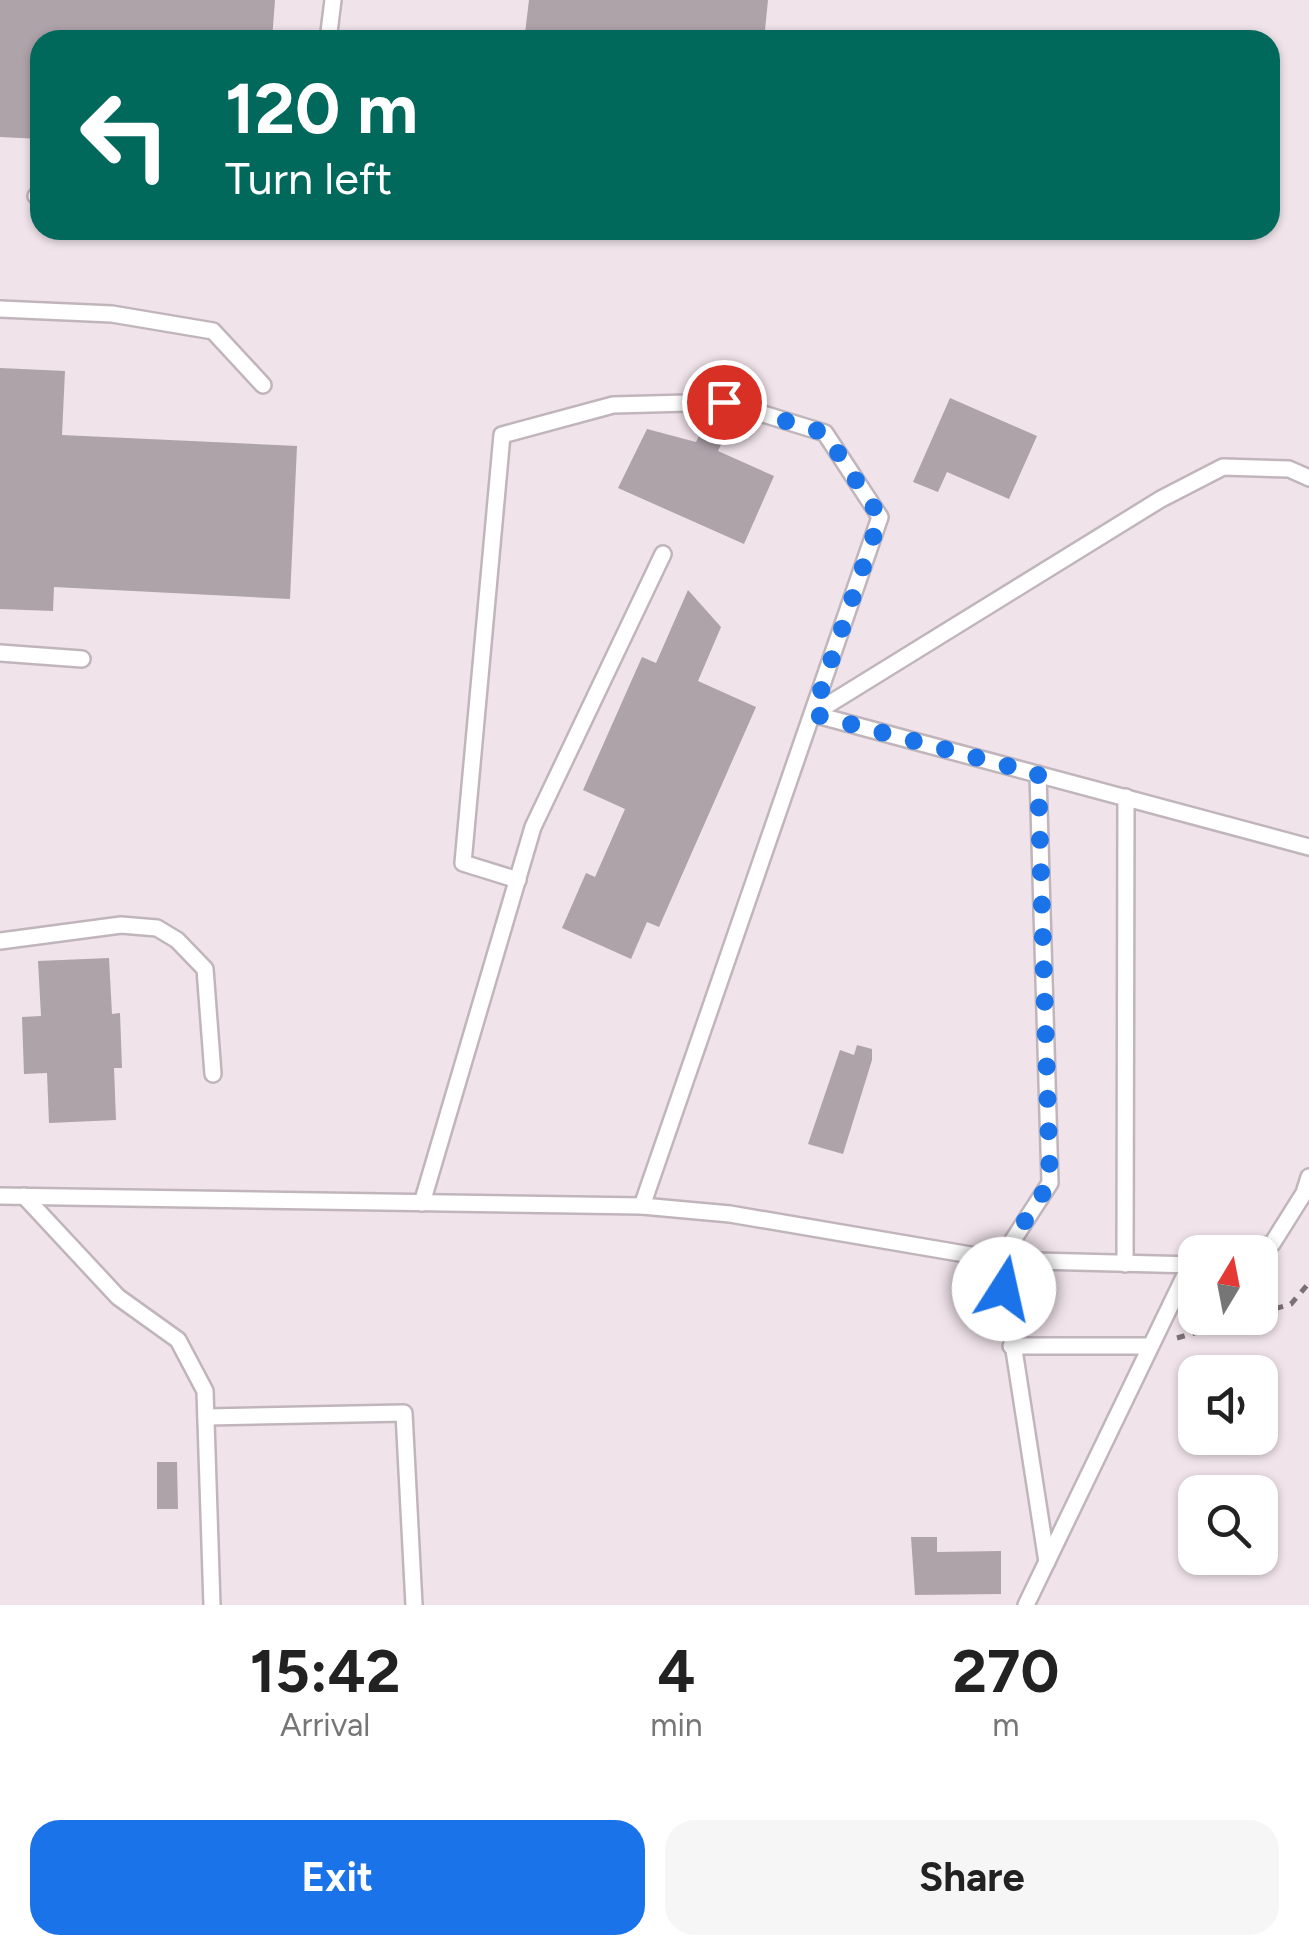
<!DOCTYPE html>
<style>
:root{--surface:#fff;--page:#f6f6f6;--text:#222;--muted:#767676;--accent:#1a73e8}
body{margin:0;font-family:Figtree,sans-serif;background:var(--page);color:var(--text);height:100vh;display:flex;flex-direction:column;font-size:38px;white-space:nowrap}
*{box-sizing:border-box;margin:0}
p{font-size:32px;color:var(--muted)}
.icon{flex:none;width:55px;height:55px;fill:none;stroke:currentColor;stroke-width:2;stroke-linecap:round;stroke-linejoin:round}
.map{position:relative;height:1605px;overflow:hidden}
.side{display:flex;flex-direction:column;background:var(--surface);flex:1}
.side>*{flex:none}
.guide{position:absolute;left:30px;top:30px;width:1250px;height:210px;border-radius:30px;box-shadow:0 2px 8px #0004;background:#00695c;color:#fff;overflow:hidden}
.needle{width:65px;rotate:10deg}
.tools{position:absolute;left:1178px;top:1235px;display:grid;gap:20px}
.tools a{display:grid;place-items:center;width:100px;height:100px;border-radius:20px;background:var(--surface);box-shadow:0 2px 8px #0004;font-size:50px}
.pin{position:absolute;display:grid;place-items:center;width:85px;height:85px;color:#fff;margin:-42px;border:5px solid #fff;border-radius:50%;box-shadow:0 2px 10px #0007}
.me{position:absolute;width:110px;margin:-55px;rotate:10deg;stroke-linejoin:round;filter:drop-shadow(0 0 8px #0008)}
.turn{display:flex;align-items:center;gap:35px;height:210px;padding:0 30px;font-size:45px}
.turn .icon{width:130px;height:130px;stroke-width:2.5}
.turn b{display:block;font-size:70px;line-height:85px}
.eta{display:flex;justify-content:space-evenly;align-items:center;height:170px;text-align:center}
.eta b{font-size:60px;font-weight:700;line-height:70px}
.action{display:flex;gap:20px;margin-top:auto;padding:20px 30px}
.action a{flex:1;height:115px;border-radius:30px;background:var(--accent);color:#fff;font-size:40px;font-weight:700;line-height:115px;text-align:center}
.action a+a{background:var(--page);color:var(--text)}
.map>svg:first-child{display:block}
.building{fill:#afa3aa}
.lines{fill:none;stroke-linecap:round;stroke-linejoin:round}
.service-casing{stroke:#c1b5bc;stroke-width:20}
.path{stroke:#7a7176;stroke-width:5;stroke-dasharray:8 8;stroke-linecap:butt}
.service{stroke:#fff;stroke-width:15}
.route{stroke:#1a73e8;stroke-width:18;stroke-dasharray:0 32.4}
</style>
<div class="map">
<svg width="1309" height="1605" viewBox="0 0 1309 1605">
<rect width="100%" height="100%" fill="#f0e3ea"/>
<!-- building -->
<g class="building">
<path d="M0,0h275l-3,40h-232v99l-40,-2z"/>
<path d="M529,0h239l-4,40h-186l-53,-7z"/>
<path d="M0,368l65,3 -3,64 235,11 -7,153 -236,-12 -1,24 -53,-2z"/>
<path d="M950,398l87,38 -28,63 -62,-27 -9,20 -25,-10z"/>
<path d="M704,426l21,10 -7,15 56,25 -30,68 -126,-56 29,-59 49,13z"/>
<path d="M688,590l33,37 -23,54 58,26 -97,220 -12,-5 -16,37 -69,-31 24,-55 9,4 30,-68 -42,-19 59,-133 14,6z"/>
<path d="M109,958l3,56 8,-1 2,55h-8l2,52 -67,3 -2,-50 -23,1 -2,-57 19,-1 -3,-55z"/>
<path d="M857,1045l15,4v11l-29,94 -35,-10 32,-94 14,5z"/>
<path d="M157,1462h20l1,47h-21z"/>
<path d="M911,1537h26v15l64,-1v43l-86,1z"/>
</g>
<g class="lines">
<defs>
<g id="service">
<path d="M328,40l5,-40"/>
<path d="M36,196h4"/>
<path d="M0,309l112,5 101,17 50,54"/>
<path d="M0,653l82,6"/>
<path d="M813,714l348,-215 62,-32 66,2 20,9"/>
<path d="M813,714l496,133"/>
<path d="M1038,774l12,409 -50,77 47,302"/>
<path d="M0,941l121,-16 36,3 20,12 28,29 8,105"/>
<path d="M0,1196l642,10 238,-689 -55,-84 -101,-31 -111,3 -111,30 -39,428 55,17"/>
<path d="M24,1196l94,101 60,43 27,51 7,214"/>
<path d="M422,1203l111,-376 130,-273"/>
<path d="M642,1206l88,8 270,46 195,5"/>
<path d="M1240,1252l32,-8 32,-51 5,-16"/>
<path d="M1125,1264l1,-467"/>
<path d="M1011,1346h139"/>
<path d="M206,1417l198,-4 10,192"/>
<path d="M1026,1605l163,-338"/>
</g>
</defs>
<!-- service casing -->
<use href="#service" class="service-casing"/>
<!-- path -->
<g class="path">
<path d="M1260,1313l31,-9 18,-21"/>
<path d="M1177,1338l68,-20"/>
</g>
<!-- service -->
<use href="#service" class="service"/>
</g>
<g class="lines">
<!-- route -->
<path class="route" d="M724,402l101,31 55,84 -67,197 225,60 12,408 -50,78 4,29"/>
</g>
</svg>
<div class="tools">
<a><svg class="needle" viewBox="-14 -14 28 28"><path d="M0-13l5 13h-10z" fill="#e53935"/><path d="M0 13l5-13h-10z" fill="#767676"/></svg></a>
<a><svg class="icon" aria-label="sound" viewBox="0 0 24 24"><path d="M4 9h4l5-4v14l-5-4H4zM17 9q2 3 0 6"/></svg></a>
<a><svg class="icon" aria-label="search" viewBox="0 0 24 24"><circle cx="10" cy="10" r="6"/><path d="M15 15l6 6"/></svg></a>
</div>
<div class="pin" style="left:724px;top:402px;background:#d93025"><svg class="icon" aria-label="arrive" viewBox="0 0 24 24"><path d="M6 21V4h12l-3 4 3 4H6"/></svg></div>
<svg class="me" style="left:1004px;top:1289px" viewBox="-20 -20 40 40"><circle r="19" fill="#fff"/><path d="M0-13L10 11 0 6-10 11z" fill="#1a73e8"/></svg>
<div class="guide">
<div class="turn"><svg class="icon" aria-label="left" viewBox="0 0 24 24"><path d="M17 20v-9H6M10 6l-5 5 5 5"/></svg><div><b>120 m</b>Turn left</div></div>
</div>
</div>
<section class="side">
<div class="eta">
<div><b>15:42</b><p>Arrival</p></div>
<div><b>4</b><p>min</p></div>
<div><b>270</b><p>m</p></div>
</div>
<div class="action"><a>Exit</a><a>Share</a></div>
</section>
